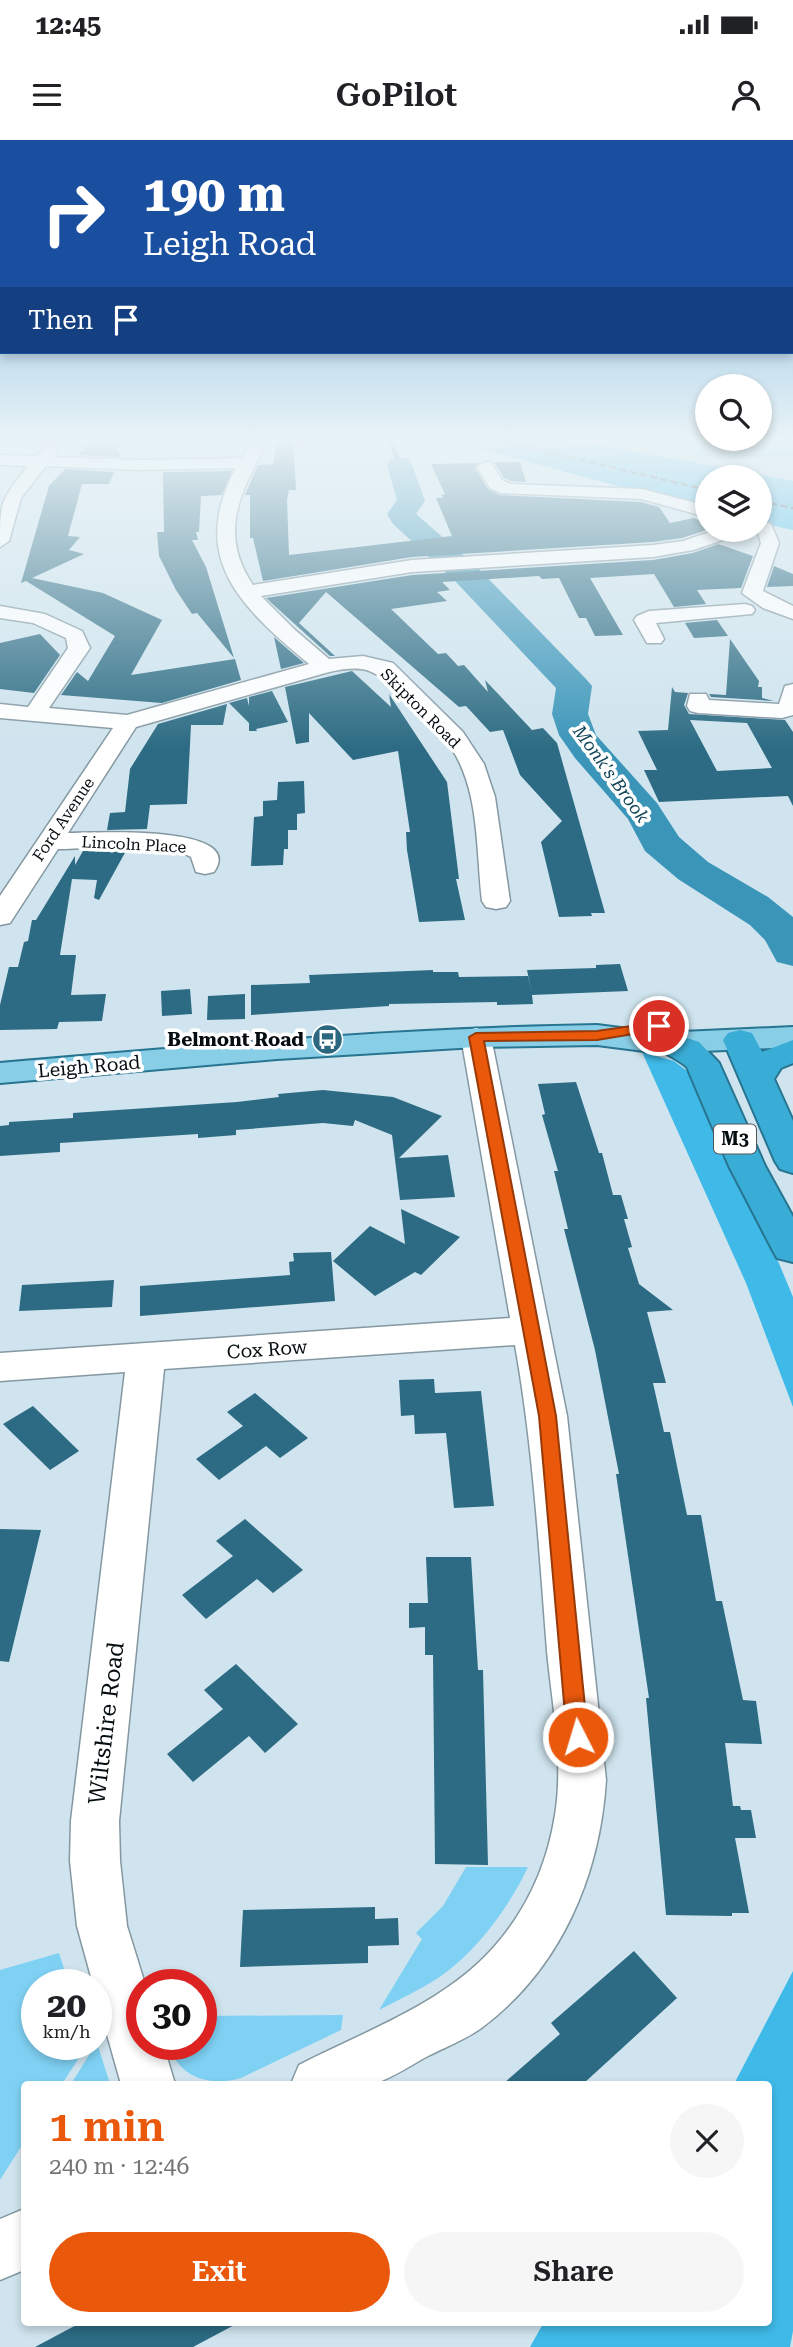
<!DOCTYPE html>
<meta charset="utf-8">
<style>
:root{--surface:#fff;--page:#f6f6f6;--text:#202124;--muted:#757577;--accent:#ea580c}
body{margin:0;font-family:"Roboto Serif",serif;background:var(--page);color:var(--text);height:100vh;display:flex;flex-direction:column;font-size:26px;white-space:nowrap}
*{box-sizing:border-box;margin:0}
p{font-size:23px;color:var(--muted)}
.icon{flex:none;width:38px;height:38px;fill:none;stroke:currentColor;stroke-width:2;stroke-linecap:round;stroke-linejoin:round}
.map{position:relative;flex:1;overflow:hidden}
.side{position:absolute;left:21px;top:1941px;width:751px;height:245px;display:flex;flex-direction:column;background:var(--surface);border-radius:7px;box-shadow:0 4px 10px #0003}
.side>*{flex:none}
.guide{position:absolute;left:0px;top:0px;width:794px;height:214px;box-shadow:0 4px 10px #0003;background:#1a4fa0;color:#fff;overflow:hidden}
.tools{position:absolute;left:695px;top:234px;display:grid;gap:14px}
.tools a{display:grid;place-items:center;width:77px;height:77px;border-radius:50%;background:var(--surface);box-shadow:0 4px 10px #0003;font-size:35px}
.speed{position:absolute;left:21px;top:1829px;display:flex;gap:14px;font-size:35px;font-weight:700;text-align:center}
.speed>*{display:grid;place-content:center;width:91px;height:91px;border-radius:50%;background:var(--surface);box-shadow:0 4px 10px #0003;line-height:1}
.speed small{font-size:18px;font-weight:400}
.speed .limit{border:10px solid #d22;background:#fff;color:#111}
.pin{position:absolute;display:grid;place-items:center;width:60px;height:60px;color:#fff;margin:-30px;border:4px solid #fff;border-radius:50%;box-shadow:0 2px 7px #0007}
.me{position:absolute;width:77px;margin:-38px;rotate:355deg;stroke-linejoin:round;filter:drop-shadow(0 0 5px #0008)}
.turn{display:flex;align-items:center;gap:24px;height:147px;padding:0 28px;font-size:32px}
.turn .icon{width:91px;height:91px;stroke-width:2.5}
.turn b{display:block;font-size:49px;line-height:60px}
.then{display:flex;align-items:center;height:66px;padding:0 28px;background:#0003;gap:14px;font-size:26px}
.round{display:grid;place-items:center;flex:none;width:74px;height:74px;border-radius:37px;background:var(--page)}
.overview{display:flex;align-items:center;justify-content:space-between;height:119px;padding:0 28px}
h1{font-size:42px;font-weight:600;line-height:52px;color:var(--accent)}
.action{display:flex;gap:14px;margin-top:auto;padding:14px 28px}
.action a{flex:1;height:80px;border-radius:42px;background:var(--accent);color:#fff;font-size:28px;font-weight:600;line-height:80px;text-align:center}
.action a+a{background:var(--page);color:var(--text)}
.status{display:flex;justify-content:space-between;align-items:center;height:49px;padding:0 35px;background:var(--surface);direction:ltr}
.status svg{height:19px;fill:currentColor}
header{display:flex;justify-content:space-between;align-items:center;height:91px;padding:0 28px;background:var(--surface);font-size:32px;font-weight:600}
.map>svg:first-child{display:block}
.built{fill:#bcdae7}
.green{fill:#7fd1f4}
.forest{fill:#3fbae8}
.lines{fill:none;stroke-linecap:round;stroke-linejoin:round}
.stream{stroke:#2b6c86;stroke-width:5}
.river{fill:#3b95b9;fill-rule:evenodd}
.building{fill:#2c6b83;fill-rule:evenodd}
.minor-casing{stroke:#8498a1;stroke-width:3}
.primary-casing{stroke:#287591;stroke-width:4}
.motorway-casing{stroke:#287591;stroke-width:4}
.minor{fill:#fff;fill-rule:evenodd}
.primary{fill:#89cee7;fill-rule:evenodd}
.motorway{fill:#3aadd7;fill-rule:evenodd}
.rail{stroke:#505c61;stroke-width:2.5;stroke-dasharray:7 3.5;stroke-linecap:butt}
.route{fill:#ea580c;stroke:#983908;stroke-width:2}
.labels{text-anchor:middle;stroke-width:7;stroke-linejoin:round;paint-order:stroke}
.far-street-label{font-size:16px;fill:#060d10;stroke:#fff}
.far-water-label{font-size:18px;font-style:italic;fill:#124559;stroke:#fff}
.shield{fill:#fff;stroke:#515658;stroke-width:2}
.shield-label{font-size:18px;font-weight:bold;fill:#060d10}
.poi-label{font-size:19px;font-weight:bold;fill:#060d10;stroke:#fff;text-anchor:end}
.street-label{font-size:19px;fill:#060d10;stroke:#fff}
.near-street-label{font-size:23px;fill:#060d10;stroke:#fff}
</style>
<div class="status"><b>12:45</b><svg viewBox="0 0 49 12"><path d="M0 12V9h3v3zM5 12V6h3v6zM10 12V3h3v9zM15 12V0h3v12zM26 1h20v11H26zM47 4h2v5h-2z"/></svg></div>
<header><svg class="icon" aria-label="menu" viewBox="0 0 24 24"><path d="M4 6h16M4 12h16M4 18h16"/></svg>GoPilot<svg class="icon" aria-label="person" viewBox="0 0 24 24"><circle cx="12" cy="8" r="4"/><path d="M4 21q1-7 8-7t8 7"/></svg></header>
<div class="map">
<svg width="793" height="2207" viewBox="0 0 793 2207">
<rect width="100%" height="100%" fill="#cfe4ee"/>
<!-- built -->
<path class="built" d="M793,300v41l-222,-40 1,-1z"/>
<!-- green -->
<g class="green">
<path d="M184,300h127l-124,9z"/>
<path d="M694,300h99v19l-98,-3z"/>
<path d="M466,1727h62c-19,40 -50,83 -87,109 -19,13 -41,23 -62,34l43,-71 -6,-6 27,-27z"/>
<path d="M59,1813l10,31h-32v60h51l-26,40h-38v58l-24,38v-210z"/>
<path d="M343,1875l-2,15 -100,48c-32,9 -62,0 -73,-34h33v-28z"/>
<path d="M97,1903l13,41h-39l25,-40z"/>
</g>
<!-- forest -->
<g class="forest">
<path d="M448,300h124l221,41v49l-33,-7v-45h-53v32z"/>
<path d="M642,912l32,9 17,13 64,132 38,91v110l-47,-124z"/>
<path d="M793,1831v360l-3,16h-260l14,-25h224v-238h-34z"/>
</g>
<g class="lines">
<!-- stream -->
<path class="stream" d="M390,300l10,25"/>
<!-- river -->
<path class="river" d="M400,317l10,2 15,42 -9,13 61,53 109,112 6,7 -4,28 8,21 61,68 22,34 29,25 60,35 25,20v49l-16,-4 -12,-22 -15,-15 -72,-46 -33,-28 -17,-32 -53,-61 -16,-23 -7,-21 4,-26 -101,-107 -62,-57 -6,-10 10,-14 -10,-35 3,-6z"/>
</g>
<!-- building -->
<g class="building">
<path d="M92,300l30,3 -6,9 5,1 -2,4 -41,-2z"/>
<path d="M278,300h15l3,50h-7l-2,10 2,55 163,-19 -16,-38h7l-2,-3 4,-1 -14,-30 48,-1 -4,5 13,21 12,6 141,7 18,5 11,16 24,-5 13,6v6l-25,8 -29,4 -241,15 -149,24 -10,-43h-3v-43h-5l13,-30 15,-1z"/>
<path d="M494,322h26l6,20 -15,-1 -7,-3z"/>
<path d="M65,329l49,3 -5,12h-27l-14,52 12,1 -11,13 15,4 -52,24 71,15 59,27 -31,55 104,-16 6,21 -79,23 -101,-8 16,-23 11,9 27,-45 -89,-55 -5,2 28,-97z"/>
<path d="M232,331l-10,24 -21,1 -2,36h-3l2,8h-6l14,27 28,91 -37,-45 -5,1 -16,-24 -17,-34 -2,-24h7l-1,-60z"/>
<path d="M718,404l35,12 -12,32 -44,2 9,14 -32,3 -20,-33 -64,4 33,57 -28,1 -9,-18h-7l-20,-40 -17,1 -3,-3 -97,6 8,8 -13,2 10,9 -56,8 47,45 8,-1 12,13 6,-1 24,27 -3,-12 47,50 11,-2 14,15 48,170h-14l1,3 -33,1 -18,-75 21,-21 -42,-46 -17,-45 -13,2 -24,-26 -7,1 -133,-115 -27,31 36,33h-5l-64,-58 146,-23 241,-15 40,-7z"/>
<path d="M774,426l19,8v12l-26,1z"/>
<path d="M717,480l11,16 -34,2 -9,-15z"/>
<path d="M40,494l20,21 -26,38 -34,-4v-46z"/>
<path d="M274,497l9,8 21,18 -23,6z"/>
<path d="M730,499l29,42 -1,6h4v11l12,3 -63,-4 -2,-3 17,1z"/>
<path d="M352,531l39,36 -2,-13 58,88 12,97h-3l9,41 -46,2 -12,-72 -1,-18h4l-12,-81 -45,9 -44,-47v29l-13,2 -11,-57z"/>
<path d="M672,547l3,5 13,1 -4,12 5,9 96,6 8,12v74l-5,-10 -129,6 -15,-32h13l-19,-39 30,-1zM690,580l57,3 25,45 -55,3z"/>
<path d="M272,551l16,31 -32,7 1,2h-8v-8l-20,-20 18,-5 2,8v-9z"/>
<path d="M227,564l-4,21h-32l-4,79 -37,1 -3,24 -40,1 3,-17 15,-1 5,-43 28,-45z"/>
<path d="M304,641l1,32 -8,1v16h-9v19h-4l-1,16 -32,1 3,-49 9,-1v-15l14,-1 1,-18z"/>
<path d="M127,709l-28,51 -5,-2 3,-18 -25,-1 -12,76h16l-5,40 35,-1 -4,27 -43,1 -2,7 -57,1v-25l9,-38h9l6,-25 4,-1 4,-21h4l39,-64v9l8,-14z"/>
<path d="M620,824l8,27 -96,4 1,9 -36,1v-3l-108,2v2l-138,9v-30l59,-2 -1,-8 124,-5v2h25l1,5 69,-1 4,18 -5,-24 69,-2v-3z"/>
<path d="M190,849l2,25 -30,2 -1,-25z"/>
<path d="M245,854v25l-38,1 1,-24z"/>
<path d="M576,942l23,71h3l11,42h8l7,24h-4l8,28 -4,1 11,36 34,26 -26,2 19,71h-13l11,49h6l17,83h14l15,86h6l21,99 13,1 6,43 -37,-1 8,63h7l1,4h10l5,28h-21l14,75h-17v3l-66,-1 -20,-217h3l-33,-224h3l-24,-124 -31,-121h4l-14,-58h4l-16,-56 3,-1 -7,-30z"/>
<path d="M323,950l70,7 49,19 -43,42 49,-3 7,42 -55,3 -8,-65 -37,-15 -2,6 -30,-3 -87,7v5l-38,3v-4l-138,9v9l-60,4v-30l9,-1v-3l64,-4v-5l164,-11 42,-5 -1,-3z"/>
<path d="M401,1069l59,28 -39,38 -6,-3 -40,24 -42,-35 37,-35 35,18z"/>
<path d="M331,1112l4,49 -195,15v-30l150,-11 -1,-13 5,-1 -1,-8z"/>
<path d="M114,1140l-2,27 -93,4 3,-26z"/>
<path d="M434,1239l1,14 46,-2 13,115 -40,2 -8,-75 -31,1 -1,-19 -13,1 -2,-36z"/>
<path d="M255,1253l53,45 -28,20 -14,-12 -47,34 -23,-21 47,-33 -16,-14z"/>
<path d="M33,1266l46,45 -29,19 -47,-46z"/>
<path d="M245,1379l58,51 -30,23 -16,-14 -51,40 -24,-24 51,-39 -17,-15z"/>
<path d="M0,1389l41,1 -32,132 -9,-1z"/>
<path d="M426,1417h45l7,113h5l5,195 -53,-1 -2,-209h-8v-28l-16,1v-25h19z"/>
<path d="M236,1524l62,60 -33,29 -16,-17 -56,46 -26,-28 56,-45 -19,-19z"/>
<path d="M375,1767v12l23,-1 1,27 -31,1v17l-128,4 3,-57z"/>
<path d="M634,1811l43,47 -94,86h-80l57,-50 -9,-11z"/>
<path d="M82,2182h158l-47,25h-158z"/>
</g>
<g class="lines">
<defs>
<g id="minor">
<path d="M256,303l8,5c-25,48 -45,87 -11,137l159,-25 241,-15 30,-4 33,-11h28l-3,4 -48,16 -40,7 -241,15 -151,24 34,34 34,29 34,-3 30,7 70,69 21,32 11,33 15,104 -4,6 -10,2 -10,-2 -4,-6c-6,-50 -2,-108 -30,-152 -13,-19 -31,-35 -48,-51 -28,-26 -34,-35 -75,-26l-193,55 -68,106c19,0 180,-10 146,39l-9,2 -9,-2 -5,-15c-32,-18 -96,-8 -133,-8l-48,74 -10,2v-29l113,-168 -113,-10v-14l28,3 40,-59 -2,-10 -33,-15 -33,-5v-12l45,8 37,17 8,17 -41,60 78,7 182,-51c-67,-56 -122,-105 -73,-196l-98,2 -92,-4 -25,32 -12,43 -9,6c0,-47 0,-45 28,-81l-28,-1v-10l37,1 8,-10 6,-1 8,5 -5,7 84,3 104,-2 8,-13z"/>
<path d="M485,322l6,1 11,17 8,4 132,5 65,17v11l-66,-18 -140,-6 -11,-5 -13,-21z"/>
<path d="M765,382l6,2 8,19 -16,48 30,15v13l-30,-11 -21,-15 19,-50 -4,-13h3v-6z"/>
<path d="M745,464l7,2 3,4 -3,4 -96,9 8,16 -3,4h-14l-13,-23 3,-4 12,-5z"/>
<path d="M793,544v31l-11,3 -84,-5 -8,-2 -3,-5 3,-12h16l3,6 70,4 6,-18z"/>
<path d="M476,888l11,3 4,6 76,379 39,364c-6,97 -46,190 -126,249 -16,11 -34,18 -52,27 -17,9 -34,21 -52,27 -16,6 -65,1 -85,1l8,-19c66,-34 144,-61 194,-117 34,-38 54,-83 62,-133 9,-53 -3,-111 -8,-164 -8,-103 -14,-205 -32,-306l-351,24 -45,452 1,40 7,65 18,58h-3v60h21l12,40h-54l-25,-88v-12h-3l-16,-58 -7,-65 1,-40 54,-449 -125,9v-28l510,-35 -49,-281 4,-6z"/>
<path d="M24,2069v61l-24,10v-61z"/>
</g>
<path id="primary" d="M597,885l63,8 133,-6v20l-133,6 -63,-8 -121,2 -199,12 -277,24v-20c199,-17 397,-35 597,-38z"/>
<g id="motorway">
<path d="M740,890l12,3 10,19 31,-12v23l-12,5 -7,11 19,42v52l-13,-4 -5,-8 -52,-121 5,-7z"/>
<path d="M669,892l30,10 20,21 46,103 28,51v45l-16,-4 -5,-9 -43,-83 -42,-99c-11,-10 -27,-14 -35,-25l5,-7z"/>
</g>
</defs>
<!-- minor casing -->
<use href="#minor" class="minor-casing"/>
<!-- primary casing -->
<use href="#primary" class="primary-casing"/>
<!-- motorway casing -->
<use href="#motorway" class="motorway-casing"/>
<!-- minor -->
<use href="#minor" class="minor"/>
<!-- primary -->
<use href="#primary" class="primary"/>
<!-- motorway -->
<use href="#motorway" class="motorway"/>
<!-- rail -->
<g class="rail">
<path d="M497,300l210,50"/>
<path d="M760,361l33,7"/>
</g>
</g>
<!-- sky -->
<linearGradient id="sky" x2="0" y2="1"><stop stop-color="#63a8d5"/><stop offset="0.49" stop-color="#e9f3f7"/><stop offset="1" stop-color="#e9f3f7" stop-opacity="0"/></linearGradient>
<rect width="793" height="609" fill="url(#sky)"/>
<!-- route -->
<path class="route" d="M659,882l5,1v6l-67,11 -113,1 72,375 32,321 -3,7 -7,3 -8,-3 -3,-7 -28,-321 -70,-379 7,-4 121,-2z"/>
<!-- icons -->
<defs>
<symbol id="bus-disc" viewBox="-11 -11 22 22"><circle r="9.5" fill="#2b677f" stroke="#fff"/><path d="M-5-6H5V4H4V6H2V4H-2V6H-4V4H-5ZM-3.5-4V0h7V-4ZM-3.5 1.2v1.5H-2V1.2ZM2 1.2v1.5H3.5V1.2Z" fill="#fff"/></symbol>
</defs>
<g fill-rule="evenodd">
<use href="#bus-disc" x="310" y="882" width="35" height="35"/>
</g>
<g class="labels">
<!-- far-street labels -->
<g class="far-street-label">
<text transform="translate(421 568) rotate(45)" y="6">Skipton Road</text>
<text transform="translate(63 679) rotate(-56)" y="6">Ford Avenue</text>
<text transform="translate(134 704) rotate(3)" y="6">Lincoln Place</text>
</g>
<!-- far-water labels -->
<g class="far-water-label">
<text transform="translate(611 634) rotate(54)" y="6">Monk's Brook</text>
</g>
<!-- shield labels -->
<rect class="shield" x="714" y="984.5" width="42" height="29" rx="5"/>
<g class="shield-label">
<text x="735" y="1005">M3</text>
</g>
<!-- poi labels -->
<g class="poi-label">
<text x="304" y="906">Belmont Road</text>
</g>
<!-- street labels -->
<g class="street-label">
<text transform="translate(89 926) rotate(-5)" y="7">Leigh Road</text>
<text transform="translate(267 1209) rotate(-4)" y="7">Cox Row</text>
</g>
<!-- near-street labels -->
<g class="near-street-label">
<text transform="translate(106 1583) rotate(-83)" y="8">Wiltshire Road</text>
</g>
</g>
</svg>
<div class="tools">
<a><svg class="icon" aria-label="search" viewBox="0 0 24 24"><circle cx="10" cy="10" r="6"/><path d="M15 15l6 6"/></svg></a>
<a><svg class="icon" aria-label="layers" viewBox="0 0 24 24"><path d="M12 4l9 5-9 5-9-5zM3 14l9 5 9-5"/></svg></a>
</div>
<div class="speed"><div>20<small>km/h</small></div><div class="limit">30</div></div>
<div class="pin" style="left:659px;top:886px;background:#d93025"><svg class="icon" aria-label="arrive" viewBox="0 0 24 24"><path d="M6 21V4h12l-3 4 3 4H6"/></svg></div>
<svg class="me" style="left:578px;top:1597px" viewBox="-20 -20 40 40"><circle r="17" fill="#ea580c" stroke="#fff" stroke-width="3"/><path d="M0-11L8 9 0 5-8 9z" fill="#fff"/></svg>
<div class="guide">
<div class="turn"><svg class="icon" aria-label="right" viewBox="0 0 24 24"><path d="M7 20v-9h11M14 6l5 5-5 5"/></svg><div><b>190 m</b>Leigh Road</div></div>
<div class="then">Then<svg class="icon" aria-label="arrive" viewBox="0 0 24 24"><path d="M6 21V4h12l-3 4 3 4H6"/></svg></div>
</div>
<section class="side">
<div class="overview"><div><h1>1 min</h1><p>240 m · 12:46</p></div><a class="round"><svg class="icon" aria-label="close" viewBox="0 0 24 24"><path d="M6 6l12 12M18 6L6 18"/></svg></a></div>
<div class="action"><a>Exit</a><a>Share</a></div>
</section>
</div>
